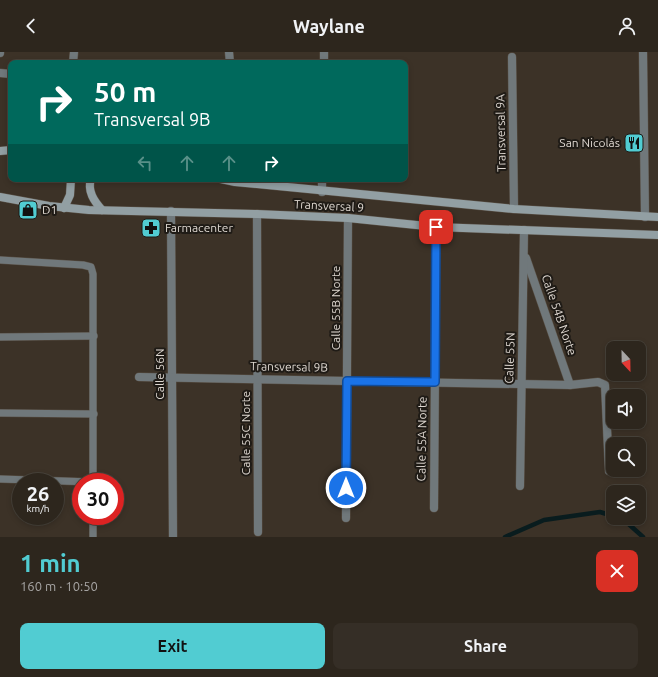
<!DOCTYPE html>
<meta charset="utf-8">
<style>
:root{--surface:#2d261d;--page:#352e26;--text:#f1f3f6;--muted:#a7a5a4;--line:#48433b;--accent:#51ccd2}
body{margin:0;font-family:Ubuntu,sans-serif;background:var(--page);color:var(--text);height:100vh;display:flex;flex-direction:column;font-size:15px;white-space:nowrap}
*{box-sizing:border-box;margin:0}
p{font-size:13px;color:var(--muted)}
.icon{flex:none;width:22px;height:22px;fill:none;stroke:currentColor;stroke-width:2;stroke-linecap:round;stroke-linejoin:round}
.map{position:relative;height:485px;overflow:hidden}
.drawer{display:flex;flex-direction:column;background:var(--surface);flex:1}
.drawer>*{flex:none}
.top-card{position:absolute;left:8px;top:8px;width:400px;height:122px;border-radius:8px;box-shadow:0 2px 6px #0003,0 0 0 1px var(--line);background:#00695c;color:#fff;overflow:hidden}
.needle{width:26px;rotate:158deg}
.tools{position:absolute;left:606px;top:289px;display:grid;gap:8px}
.tools a{display:grid;place-items:center;width:40px;height:40px;border-radius:8px;background:var(--surface);box-shadow:0 2px 6px #0003,0 0 0 1px var(--line);font-size:20px}
.speed{position:absolute;left:12px;top:421px;display:flex;gap:8px;font-size:20px;font-weight:700;text-align:center}
.speed>*{display:grid;place-content:center;width:52px;height:52px;border-radius:50%;background:var(--surface);box-shadow:0 2px 6px #0003,0 0 0 1px var(--line);line-height:1}
.speed small{font-size:10px;font-weight:400}
.speed .limit{border:6px solid #d22;background:#fff;color:#111}
.pin{position:absolute;display:grid;place-items:center;width:34px;height:34px;color:#fff;margin:-17px;border-radius:8px;box-shadow:0 2px 6px #0006}
.me{position:absolute;width:44px;margin:-22px;rotate:0deg;stroke-linejoin:round;filter:drop-shadow(0 0 3px #0008)}
.turn{display:flex;align-items:center;gap:14px;height:84px;padding:0 20px;font-size:18px}
.turn .icon{width:52px;height:52px;stroke-width:2.5}
.turn b{display:block;font-size:28px;line-height:34px}
.lanes{display:flex;align-items:center;height:38px;padding:0 20px;background:#0003;justify-content:center;gap:20px;direction:ltr}
.lanes .off{opacity:.35}
.round{display:grid;place-items:center;flex:none;width:42px;height:42px;border-radius:8px;background:var(--page)}
.overview{display:flex;align-items:center;justify-content:space-between;height:68px;padding:0 20px}
h1{font-size:24px;font-weight:700;line-height:30px;color:var(--accent)}
.cta{display:flex;gap:8px;margin-top:auto;padding:8px 20px}
.cta a{flex:1;height:46px;border-radius:8px;background:var(--accent);color:#111;font-size:16px;font-weight:700;line-height:46px;text-align:center}
.cta a+a{background:var(--page);color:var(--text)}
header{display:flex;justify-content:space-between;align-items:center;height:52px;padding:0 20px;background:var(--surface);font-size:18px;font-weight:700}
.map>svg:first-child{display:block}
.lines{fill:none;stroke-linecap:round;stroke-linejoin:round}
.stream{stroke:#091c1e;stroke-width:4.5}
.service-casing{stroke:#595046;stroke-width:8}
.minor-casing{stroke:#595046;stroke-width:9}
.secondary-casing{stroke:#595046;stroke-width:9}
.service{stroke:#70787b;stroke-width:7}
.minor{stroke:#70787b;stroke-width:8}
.secondary{stroke:#929fa3;stroke-width:8}
.route-casing{stroke:#114b97;stroke-width:10}
.route{stroke:#1a73e8;stroke-width:7}
.labels{text-anchor:middle;stroke-width:4;stroke-linejoin:round;paint-order:stroke}
.street-label{font-size:12px;fill:#dfd8d1;stroke:#1f1b16}
.poi-label{font-size:12px;fill:#dfd8d1;stroke:#1f1b16;text-anchor:start}
</style>
<header><svg class="icon" aria-label="back" viewBox="0 0 24 24"><path d="M15 5l-7 7 7 7"/></svg>Waylane<svg class="icon" aria-label="person" viewBox="0 0 24 24"><circle cx="12" cy="8" r="4"/><path d="M4 21q1-7 8-7t8 7"/></svg></header>
<div class="map">
<svg width="658" height="485" viewBox="0 0 658 485">
<rect width="100%" height="100%" fill="#3c3227"/>
<g class="lines">
<!-- stream -->
<g class="stream">
<path d="M620,466l3,1 20,18"/>
<path d="M505,485l39,-17 56,-8 13,4"/>
</g>
<defs>
<g id="service">
<path d="M0,208l83,5 8,2 2,7v208"/>
<path d="M0,285l94,-1"/>
<path d="M0,361l94,1"/>
<path d="M0,427l93,3"/>
<path d="M93,485v-21"/>
</g>
<g id="minor">
<path d="M229,0l1,11"/>
<path d="M643,0l2,165"/>
<path d="M0,1v-1"/>
<path d="M512,5l2,152"/>
<path d="M73,11l1,-11"/>
<path d="M324,11v-11"/>
<path d="M0,21l11,1"/>
<path d="M322,140v-13"/>
<path d="M171,159l2,326"/>
<path d="M257,162l1,318"/>
<path d="M526,206l44,127"/>
<path d="M139,325l431,8 28,-3 7,3 4,86"/>
<path d="M520,434l4,-256"/>
<path d="M434,456l2,-281"/>
<path d="M346,466l2,-300"/>
</g>
<g id="secondary">
<path d="M0,99l11,-1"/>
<path d="M91,127c-4,12 3,22 11,31"/>
<path d="M221,127l14,3 279,27 144,8"/>
<path d="M0,145l49,9 40,4 168,4 91,4 88,9 222,8"/>
<path d="M64,156l6,-13 1,-16"/>
</g>
</defs>
<!-- service casing -->
<use href="#service" class="service-casing"/>
<!-- minor casing -->
<use href="#minor" class="minor-casing"/>
<!-- secondary casing -->
<use href="#secondary" class="secondary-casing"/>
<!-- service -->
<use href="#service" class="service"/>
<!-- minor -->
<use href="#minor" class="minor"/>
<!-- secondary -->
<use href="#secondary" class="secondary"/>
</g>
<g class="lines">
<defs>
<path id="route" d="M346,436l1,-107 88,1 1,-155"/>
</defs>
<!-- route casing -->
<use href="#route" class="route-casing"/>
<!-- route -->
<use href="#route" class="route"/>
</g>
<!-- icons -->
<defs>
<symbol id="restaurant-square" viewBox="-11 -11 22 22"><rect x="-9" y="-9" width="18" height="18" rx="4" fill="#51ccd2" stroke="#1f1b16"/><path d="M-5-6h1v4h1v-4h1v4h1v-4h1v5L-1.5 .5V6h-2V.5L-5-1ZM5-6V6H3V1.5H1.5Q1.5-4 5-6Z" fill="#111"/></symbol>
<symbol id="shop-square" viewBox="-11 -11 22 22"><rect x="-9" y="-9" width="18" height="18" rx="4" fill="#51ccd2" stroke="#1f1b16"/><path d="M-5-2.5h2.3a2.7 3.5 0 0 1 5.4 0H5L5.5 6h-11ZM-1.5-2.5h3a1.5 2.3 0 0 0-3 0Z" fill="#111"/></symbol>
<symbol id="pharmacy-square" viewBox="-11 -11 22 22"><rect x="-9" y="-9" width="18" height="18" rx="4" fill="#51ccd2" stroke="#1f1b16"/><path d="M-2-6h4v4h4v4h-4v4h-4v-4h-4v-4h4Z" fill="#111"/></symbol>
</defs>
<g fill-rule="evenodd">
<use href="#restaurant-square" x="623" y="80" width="22" height="22"/>
<use href="#shop-square" x="17" y="147" width="22" height="22"/>
<use href="#pharmacy-square" x="140" y="165" width="22" height="22"/>
</g>
<g class="labels">
<!-- street labels -->
<g class="street-label">
<text transform="translate(501 81) rotate(-91)" y="4">Transversal 9A</text>
<text transform="translate(329 154) rotate(3)" y="4">Transversal 9</text>
<text transform="translate(336 256) rotate(-90)" y="4">Calle 55B Norte</text>
<text transform="translate(559 263) rotate(71)" y="4">Calle 54B Norte</text>
<text transform="translate(510 306) rotate(-88)" y="4">Calle 55N</text>
<text transform="translate(289 315) rotate(1)" y="4">Transversal 9B</text>
<text transform="translate(160 322) rotate(-90)" y="4">Calle 56N</text>
<text transform="translate(246 381) rotate(-90)" y="4">Calle 55C Norte</text>
<text transform="translate(422 387) rotate(-89)" y="4">Calle 55A Norte</text>
</g>
<!-- poi labels -->
<g class="poi-label">
<text x="620" y="95" text-anchor="end">San Nicolás</text>
<text x="42" y="162">D1</text>
<text x="165" y="180">Farmacenter</text>
</g>
</g>
</svg>
<div class="tools">
<a><svg class="needle" viewBox="-14 -14 28 28"><path d="M0-13l5 13h-10z" fill="#e53935"/><path d="M0 13l5-13h-10z" fill="#a7a5a4"/></svg></a>
<a><svg class="icon" aria-label="sound" viewBox="0 0 24 24"><path d="M4 9h4l5-4v14l-5-4H4zM17 9q2 3 0 6"/></svg></a>
<a><svg class="icon" aria-label="search" viewBox="0 0 24 24"><circle cx="10" cy="10" r="6"/><path d="M15 15l6 6"/></svg></a>
<a><svg class="icon" aria-label="layers" viewBox="0 0 24 24"><path d="M12 4l9 5-9 5-9-5zM3 14l9 5 9-5"/></svg></a>
</div>
<div class="speed"><div>26<small>km/h</small></div><div class="limit">30</div></div>
<div class="pin" style="left:436px;top:175px;background:#d93025"><svg class="icon" aria-label="arrive" viewBox="0 0 24 24"><path d="M6 21V4h12l-3 4 3 4H6"/></svg></div>
<svg class="me" style="left:346px;top:436px" viewBox="-20 -20 40 40"><circle r="17" fill="#1a73e8" stroke="#fff" stroke-width="3"/><path d="M0-11L8 9 0 5-8 9z" fill="#fff"/></svg>
<div class="top-card">
<div class="turn"><svg class="icon" aria-label="right" viewBox="0 0 24 24"><path d="M7 20v-9h11M14 6l5 5-5 5"/></svg><div><b>50 m</b>Transversal 9B</div></div>
<div class="lanes"><svg class="icon off" aria-label="left" viewBox="0 0 24 24"><path d="M17 20v-9H6M10 6l-5 5 5 5"/></svg><svg class="icon off" aria-label="ahead" viewBox="0 0 24 24"><path d="M12 20V5M6 11l6-6 6 6"/></svg><svg class="icon off" aria-label="ahead" viewBox="0 0 24 24"><path d="M12 20V5M6 11l6-6 6 6"/></svg><svg class="icon" aria-label="right" viewBox="0 0 24 24"><path d="M7 20v-9h11M14 6l5 5-5 5"/></svg></div>
</div>
</div>
<section class="drawer">
<div class="overview"><div><h1>1 min</h1><p>160 m · 10:50</p></div><a class="round" style="background:#d93025;color:#fff"><svg class="icon" aria-label="close" viewBox="0 0 24 24"><path d="M6 6l12 12M18 6L6 18"/></svg></a></div>
<div class="cta"><a>Exit</a><a>Share</a></div>
</section>
